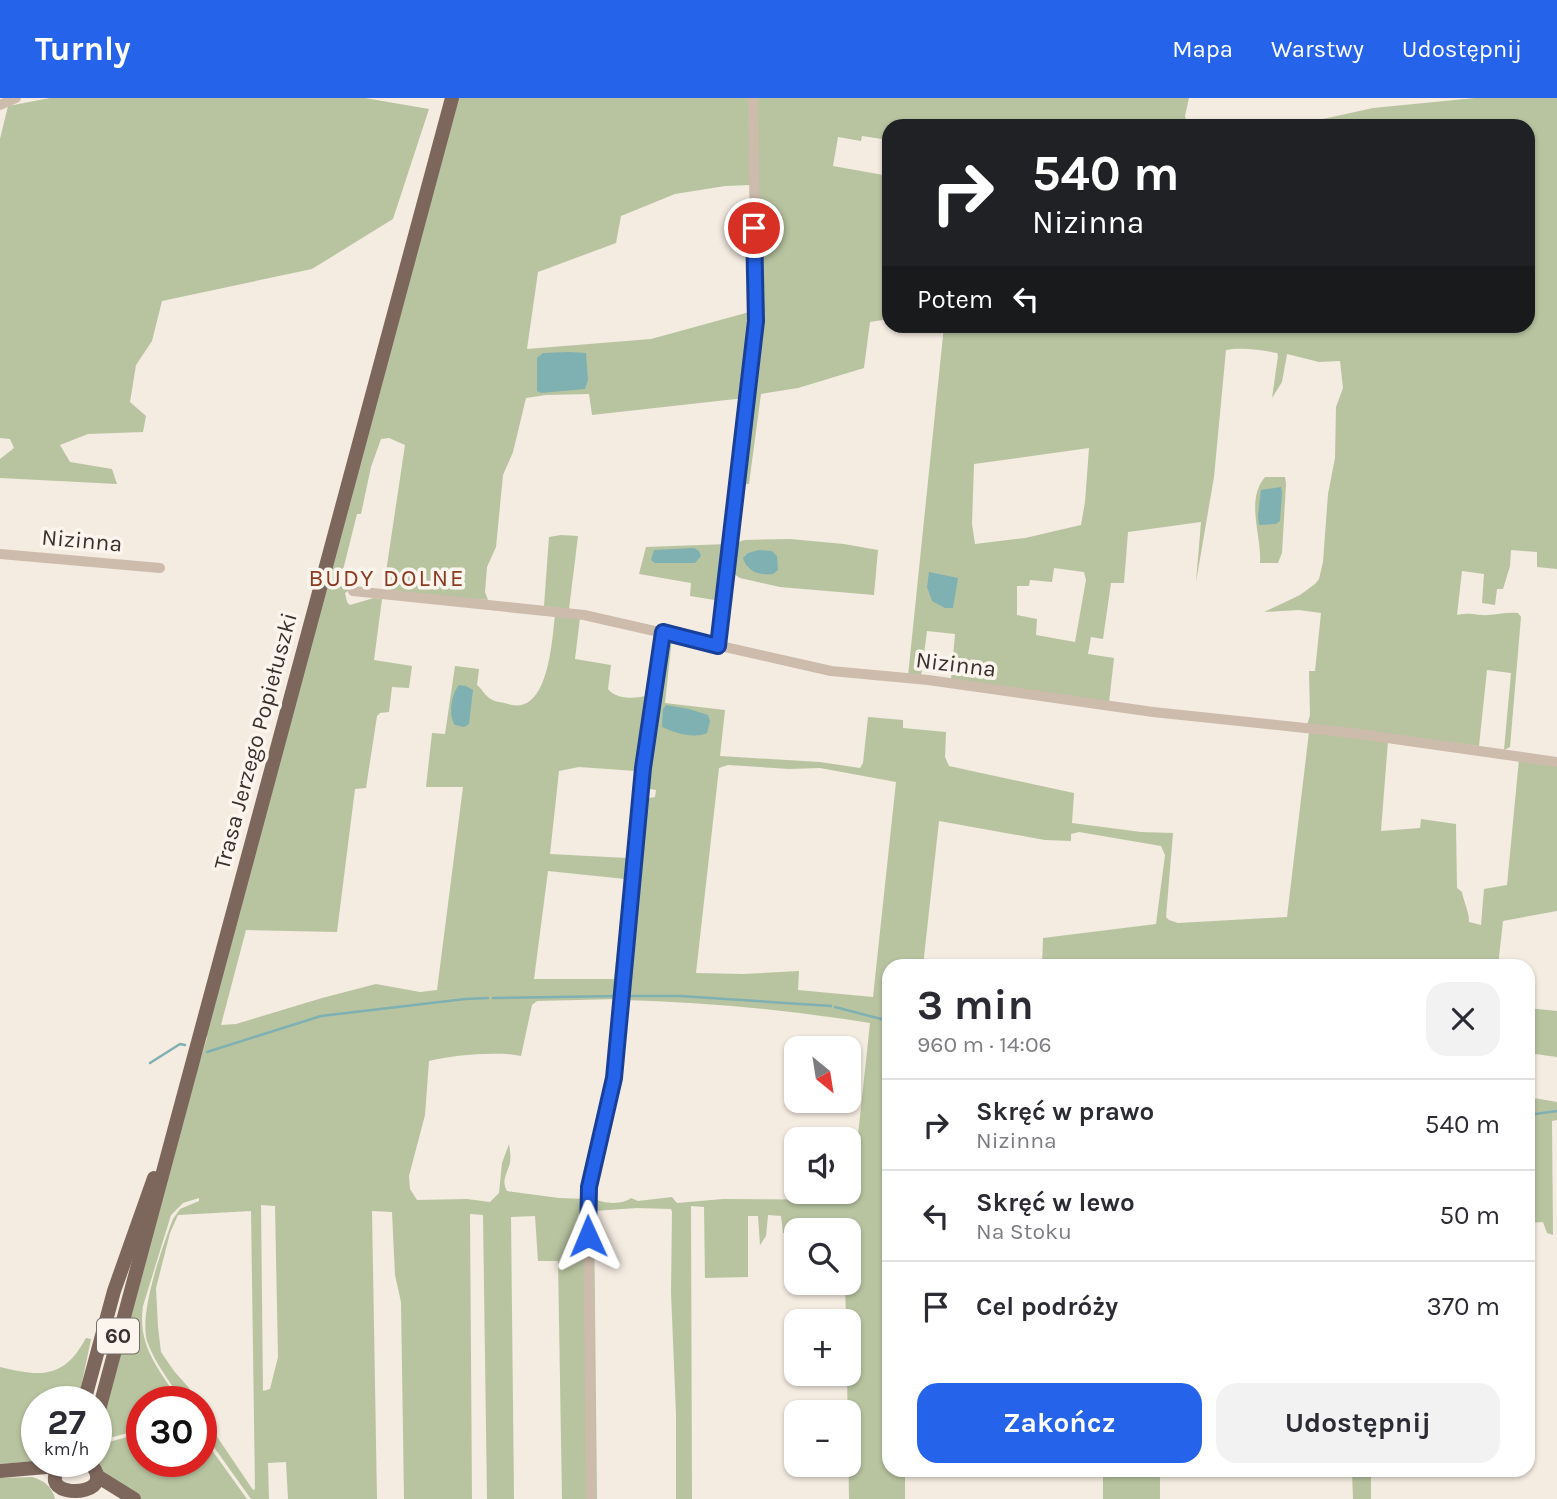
<!DOCTYPE html>
<html lang="pl">
<meta charset="utf-8">
<style>
:root{--surface:#fff;--page:#f2f2f3;--text:#2b2b33;--muted:#7c7c81;--line:#e1e1e2;--accent:#2563eb}
body{margin:0;font-family:Karla,sans-serif;background:var(--page);color:var(--text);height:100vh;display:flex;flex-direction:column;font-size:26px;white-space:nowrap}
*{box-sizing:border-box;margin:0}
p{font-size:23px;color:var(--muted)}
.icon{flex:none;width:38px;height:38px;fill:none;stroke:currentColor;stroke-width:2;stroke-linecap:round;stroke-linejoin:round}
.map{position:relative;flex:1;overflow:hidden}
.drawer{position:absolute;left:882px;top:861px;width:653px;height:518px;display:flex;flex-direction:column;background:var(--surface);border-radius:21px;box-shadow:0 2px 5px #0004}
.drawer>*{flex:none}
.hud{position:absolute;left:882px;top:21px;width:653px;height:214px;border-radius:21px;box-shadow:0 2px 5px #0004;background:#202124;color:#fff;overflow:hidden}
.needle{width:46px;rotate:150deg}
.fabs{position:absolute;left:784px;top:938px;display:grid;gap:14px}
.fabs a{display:grid;place-items:center;width:77px;height:77px;border-radius:14px;background:var(--surface);box-shadow:0 2px 5px #0004;font-size:35px}
.speed{position:absolute;left:21px;top:1288px;display:flex;gap:14px;font-size:35px;font-weight:700;text-align:center}
.speed>*{display:grid;place-content:center;width:91px;height:91px;border-radius:50%;background:var(--surface);box-shadow:0 2px 5px #0004;line-height:1}
.speed small{font-size:18px;font-weight:400}
.speed .limit{border:10px solid #d22;background:#fff;color:#111}
.pin{position:absolute;display:grid;place-items:center;width:60px;height:60px;color:#fff;margin:-30px;border:4px solid #fff;border-radius:50%;box-shadow:0 2px 7px #0007}
.me{position:absolute;width:77px;margin:-38px;rotate:359deg;stroke-linejoin:round;filter:drop-shadow(0 0 5px #0008)}
.turn{display:flex;align-items:center;gap:24px;height:147px;padding:0 35px;font-size:32px}
.turn .icon{width:91px;height:91px;stroke-width:2.5}
.turn b{display:block;font-size:49px;line-height:60px}
.then{display:flex;align-items:center;height:66px;padding:0 35px;background:#0003;gap:14px;font-size:26px}
.round{display:grid;place-items:center;flex:none;width:74px;height:74px;border-radius:21px;background:var(--page)}
.head{display:flex;align-items:center;justify-content:space-between;height:119px;padding:0 35px}
h1{font-size:42px;font-weight:700;line-height:52px}
.action{display:flex;gap:14px;margin-top:auto;padding:14px 35px}
.action a{flex:1;height:80px;border-radius:21px;background:var(--accent);color:#fff;font-size:28px;font-weight:700;line-height:80px;text-align:center}
.action a+a{background:var(--page);color:var(--text)}
ul{padding:0;list-style:none}
li{display:flex;align-items:center;gap:21px;height:91px;padding:0 35px;border-top:2px solid var(--line)}
li div{flex:1}
li b{display:block;font-size:26px}
li em{font-style:normal}
header{display:flex;align-items:center;gap:42px;box-sizing:border-box;height:98px;padding:0 35px;background:var(--accent);color:#fff}
header strong{font-size:33px}
nav{display:flex;gap:38px;margin-inline-start:auto;font-size:24px}
.map>svg:first-child{display:block}
.green{fill:#b8c4a0;fill-rule:evenodd}
.water{fill:#7fb0b2}
.lines{fill:none;stroke-linecap:round;stroke-linejoin:round}
.stream{stroke:#7fb0b2;stroke-width:2.5}
.minor{stroke:#cdbbac;stroke-width:10}
.major{stroke:#7d675c;stroke-width:14}
.route-casing{stroke:#184099;stroke-width:18}
.route{stroke:#2563eb;stroke-width:12}
.labels{text-anchor:middle;stroke-width:7;stroke-linejoin:round;paint-order:stroke}
.shield{fill:#fbf5ee;stroke:#756b66;stroke-width:2}
.shield-label{font-size:21px;font-weight:bold;fill:#3b302b}
.street-label{font-size:23px;fill:#3b302b;stroke:#fbf5ee}
.neighbourhood-label{font-size:24px;letter-spacing:2px;fill:#8c3b22;stroke:#fbf5ee}
</style>
<header>
<strong>Turnly</strong>
<nav><a>Mapa</a><a>Warstwy</a><a>Udostępnij</a></nav>
</header>
<div class="map">
<svg width="1557" height="1401" viewBox="0 0 1557 1401">
<rect width="100%" height="100%" fill="#f4ebe1"/>
<!-- green -->
<g class="green">
<path d="M50,0h315l64,11 -36,110 -81,50 -150,32 -10,40 -16,24 -6,37 16,14 -3,16 -55,2 -28,11 10,17 42,7 5,15 -117,-6v-19l14,-11 -4,-9 -10,-1v-299l8,-33z"/>
<path d="M457,0h294v87l-26,1 -50,8 -54,22 -5,27 -78,29 -11,77 124,-10 102,-28 -8,87 -153,17 -3,-21 -43,1 -20,3 -13,54 -10,23 -7,72 -9,20 -2,25 3,8 -105,-8 22,-147 -16,-7 -8,1 -10,28 -10,47h-4l-18,72 13,2 -7,5 2,9 3,3 24,-7 8,1 -8,61 38,6 -3,22 -17,-1 -3,25 -9,1 -3,3 -11,72 -11,1 -18,143 -91,-2 -25,95 15,-1 86,-26 54,-14 44,8 17,-2 26,-203h-37l6,-54 13,1 10,-68 24,3 -2,16c5,4 7,9 11,12 5,5 14,5 20,7 41,13 44,-65 47,-89l25,3 -5,41 36,6 -3,24c7,10 26,10 37,7l10,-62 2,3 -37,362 -83,2 -5,4 -11,51c-22,-5 -70,-1 -92,5l-4,54 -16,61 1,13 7,11 50,-1 23,3 9,-9 3,-30 7,-19c1,6 2,13 1,19 -3,11 -9,18 -3,28l52,7 26,1 3,300h-26l-4,-238h-20l-3,-45 -24,1 3,282h-27l-4,-284 -13,-1 2,285h-68l-3,-197 -6,-27 -3,-63 -20,-1 5,288h-89l-2,-37 -18,1 1,36h-18l-50,-70v-16l52,77 2,-1 -4,-278 -73,4 -8,18 -14,55 2,39 3,25 13,19 15,17 5,14h-11c-12,-19 -29,-40 -36,-61 -8,-29 15,-93 26,-122l7,-10 19,-8v-3l-16,5 -12,12 -28,91c-6,40 16,63 37,96h-38v27l-36,10 -7,-5 96,-366 6,-11 6,-19v-7zM579,669l57,4 -9,87 -77,-4 9,-83zM548,773l77,8 -11,100h-80zM261,1107l14,1 3,151 -8,32 -7,2z"/>
<path d="M756,0h433l-4,18 2,10h-298v14l-27,-4 -1,5 -23,-4 -5,29 56,10v143l-19,3 -6,46 -66,20 -37,6 -12,90h-10l20,-163z"/>
<path d="M1475,0h82v471l-20,-2v-15l-26,-2 -1,16 -7,23h-6l-2,16 -13,-2 2,-29 -22,-3 -5,44c13,-2 12,-1 24,0 10,1 24,-3 37,-2l3,4 -11,130 -6,3 7,-77 -24,-3 -8,76 -172,-21 3,-10 -1,-44h6l6,-58 -22,-3 -35,2 36,-17 15,-11 4,-5 4,-17 5,-68 7,-36 1,-51 7,-19 -3,-27 -21,1 -32,-8 -5,28 -10,16 6,-42 -1,-3c-16,-3 -35,-6 -51,-3l-12,127 -18,105 5,-60 -73,10 -4,51h-13l-8,56 -12,-2 -3,17 26,4 -5,45 -158,-23 4,-46 -28,-3 -6,46 -13,-1 36,-350h584v-200h-237l82,-18zM1089,350l-4,54 -4,23 -56,13 -50,6 -3,-20 2,-60zM1054,470l30,4 2,8 -11,62 -39,-7 1,-16 -20,-4v-29h12l1,-6 22,2z"/>
<path d="M1265,379h20l1,7 -4,69 -4,10h-18c2,-28 -15,-62 5,-86z"/>
<path d="M561,437l17,1 -9,73 -25,-3 5,-69z"/>
<path d="M790,441l54,5 34,6 -4,45 -94,-8 -40,-9 -11,-7 3,-26 12,-5z"/>
<path d="M728,446l-7,57 -31,-5 1,-13 -52,-9 7,-27z"/>
<path d="M672,540l-7,65 60,7 -5,46 100,6 40,6 3,-5 5,-46 35,3v8l43,4 -1,25 4,9 125,27 -2,30 69,9 32,1 -7,84 3,3 9,3 109,-6 22,-185 79,9 -7,90 39,-3 1,-9 35,5 1,64 5,4c2,11 7,19 7,30l12,3 3,-36 23,-4 12,-126 38,7v145l-54,10 -5,45h-56l-37,-3 -1,3h-362l1,-28 113,-14 9,-69 -4,-9 -82,-14 -8,2v7l-26,-1 -106,-19 -16,145h-34v504h16v29h-56l-2,-125h2v-53h-3l-1,-38h4v-53h-53v3h-13l-2,-17 -13,-1 -2,21 -6,9 -2,-29h-10v61l-43,1 -1,-71 -13,-1 1,293h-16v-84l-5,-123 1,-80 -1,-3 -34,-1 -43,3 3,288h-4v-301c10,6 29,7 38,0l7,3 34,-4 5,6 46,-4 128,1 19,-177c-82,-13 -164,-21 -247,-23l21,-201 11,-2 1,-7 -12,-2 23,-149zM728,667l61,4 31,-1 76,14 -23,215 -75,-7 1,-19 -56,3 -47,-1 23,-205z"/>
<path d="M1528,910l29,3v46l-29,-4z"/>
<path d="M1528,999l29,5v18l-5,1 1,114 -6,-2 -4,-11 -15,1z"/>
<path d="M86,1240l5,1 -13,63h-41v59l-37,3v-97c41,10 64,12 86,-29z"/>
<path d="M142,1335v28h59v-26l46,64h-107l-34,-20 -10,-18v-19l9,1z"/>
<rect x="1103" y="1372" width="57" height="29"/>
<path d="M1352,1372h19v29h-18z"/>
<path d="M32,1379c11,3 20,9 23,22h-55v-21z"/>
</g>
<!-- water -->
<g class="water">
<path d="M569,254l17,1 2,27 -3,9 -44,4 -4,-2v-33l6,-5z"/>
<path d="M1281,389l1,6 -2,28 -4,3 -17,1 -1,-10 3,-25z"/>
<path d="M694,450l5,3 2,5 -6,7h-40l-4,-3 3,-10z"/>
<path d="M759,452l13,1 5,5 1,14 -5,4c-14,2 -26,-3 -30,-16l5,-5z"/>
<path d="M929,474l29,6 -5,30h-8l-13,-7 -5,-14z"/>
<path d="M459,587l7,1 7,4 -4,34 -5,3 -9,-2c-7,-9 -4,-31 4,-40z"/>
<path d="M666,607l23,4 19,6 2,6 -3,12c-14,6 -32,0 -45,-6l1,-18z"/>
</g>
<g class="lines">
<!-- stream -->
<g class="stream">
<path d="M625,898h55l151,10"/>
<path d="M493,900l126,-2"/>
<path d="M835,909l50,13"/>
<path d="M207,954l114,-36 144,-17 23,-1"/>
<path d="M150,965l30,-19 5,1"/>
<path d="M1528,1017l29,-4"/>
</g>
<!-- minor -->
<g class="minor">
<path d="M0,7l16,-7"/>
<path d="M0,456l160,14"/>
<path d="M353,493l231,24 247,56 97,9 225,32 199,21 205,29"/>
<path d="M718,548l38,-325 -3,-223"/>
<path d="M591,1401l-3,-307 26,-114 29,-310 20,-136"/>
</g>
<!-- major -->
<g class="major">
<path d="M84,1304l30,-111 40,-113"/>
<path d="M96,1323l356,-1323"/>
<path d="M63,1363c-6,6 -9,12 -8,20 4,18 65,12 33,-20"/>
<path d="M0,1373l58,-5"/>
<path d="M97,1378l37,23"/>
</g>
</g>
<g class="lines">
<defs>
<path id="route" d="M588,1138l1,-49 25,-109 29,-310 20,-136 55,14 38,-325 -2,-93"/>
</defs>
<!-- route casing -->
<use href="#route" class="route-casing"/>
<!-- route -->
<use href="#route" class="route"/>
</g>
<g class="labels">
<!-- shield labels -->
<rect class="shield" x="97" y="1220.5" width="42" height="35" rx="5"/>
<g class="shield-label">
<text x="118" y="1245">60</text>
</g>
<!-- street labels -->
<g class="street-label">
<text transform="translate(82 442) rotate(5)" y="8">Nizinna</text>
<text transform="translate(956 566) rotate(7)" y="8">Nizinna</text>
<text transform="translate(255 643) rotate(-75)" y="8">Trasa Jerzego Popiełuszki</text>
</g>
<!-- neighbourhood labels -->
<g class="neighbourhood-label">
<text x="387" y="488">BUDY DOLNE</text>
</g>
</g>
</svg>
<div class="fabs">
<a><svg class="needle" viewBox="-14 -14 28 28"><path d="M0-13l5 13h-10z" fill="#e53935"/><path d="M0 13l5-13h-10z" fill="#7c7c81"/></svg></a>
<a><svg class="icon" aria-label="sound" viewBox="0 0 24 24"><path d="M4 9h4l5-4v14l-5-4H4zM17 9q2 3 0 6"/></svg></a>
<a><svg class="icon" aria-label="search" viewBox="0 0 24 24"><circle cx="10" cy="10" r="6"/><path d="M15 15l6 6"/></svg></a>
<a>+</a>
<a>−</a>
</div>
<div class="speed"><div>27<small>km/h</small></div><div class="limit">30</div></div>
<div class="pin" style="left:754px;top:130px;background:#d93025"><svg class="icon" aria-label="arrive" viewBox="0 0 24 24"><path d="M6 21V4h12l-3 4 3 4H6"/></svg></div>
<svg class="me" style="left:588px;top:1138px" viewBox="-20 -20 40 40"><path d="M0-17L14 15 0 8-14 15z" fill="#2563eb" stroke="#fff" stroke-width="4"/></svg>
<div class="hud">
<div class="turn"><svg class="icon" aria-label="right" viewBox="0 0 24 24"><path d="M7 20v-9h11M14 6l5 5-5 5"/></svg><div><b>540 m</b>Nizinna</div></div>
<div class="then">Potem<svg class="icon" aria-label="left" viewBox="0 0 24 24"><path d="M17 20v-9H6M10 6l-5 5 5 5"/></svg></div>
</div>
<section class="drawer">
<div class="head"><div><h1>3 min</h1><p>960 m · 14:06</p></div><a class="round"><svg class="icon" aria-label="close" viewBox="0 0 24 24"><path d="M6 6l12 12M18 6L6 18"/></svg></a></div>
<ul>
<li><svg class="icon" aria-label="right" viewBox="0 0 24 24"><path d="M7 20v-9h11M14 6l5 5-5 5"/></svg><div><b>Skręć w prawo</b><p>Nizinna</p></div><em>540 m</em></li>
<li><svg class="icon" aria-label="left" viewBox="0 0 24 24"><path d="M17 20v-9H6M10 6l-5 5 5 5"/></svg><div><b>Skręć w lewo</b><p>Na Stoku</p></div><em>50 m</em></li>
<li><svg class="icon" aria-label="arrive" viewBox="0 0 24 24"><path d="M6 21V4h12l-3 4 3 4H6"/></svg><div><b>Cel podróży</b></div><em>370 m</em></li>
</ul>
<div class="action"><a>Zakończ</a><a>Udostępnij</a></div>
</section>
</div>
